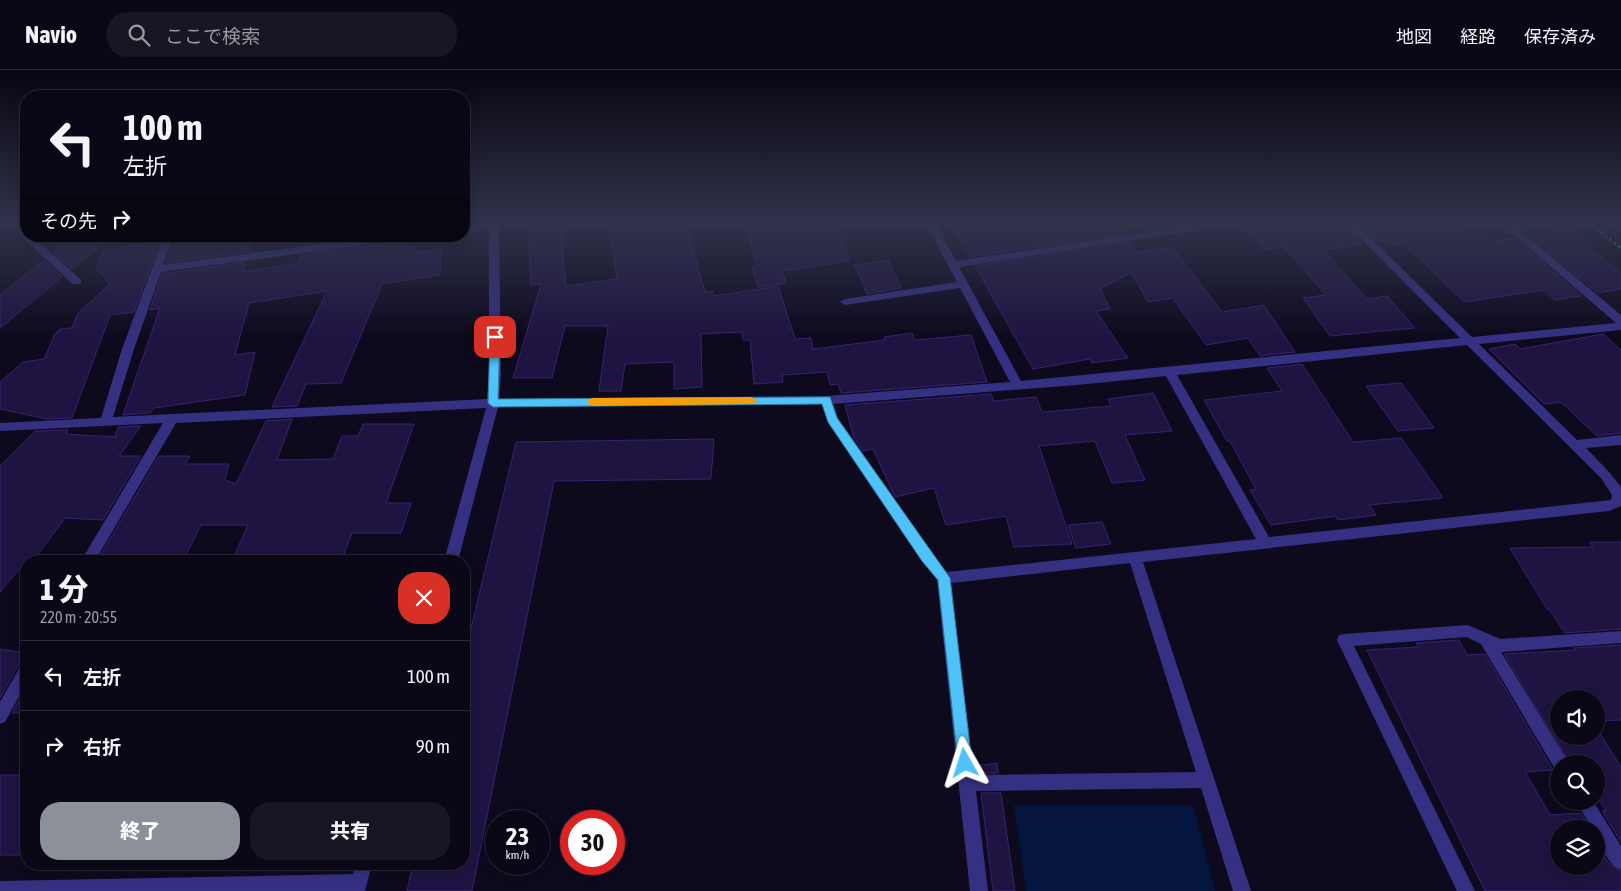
<!DOCTYPE html>
<html lang="ja">
<meta charset="utf-8">
<style>
:root{--surface:#0a0816;--page:#181623;--text:#f1f3f6;--muted:#999aa1;--line:#2a2935;--accent:#8c9099}
body{margin:0;font-family:"Asap Condensed","Noto Sans JP",sans-serif;background:var(--page);color:var(--text);height:100vh;display:flex;flex-direction:column;font-size:19px;white-space:nowrap}
*{box-sizing:border-box;margin:0}
p{font-size:16px;color:var(--muted)}
.icon{flex:none;width:28px;height:28px;fill:none;stroke:currentColor;stroke-width:2;stroke-linecap:round;stroke-linejoin:round}
.map{position:relative;flex:1;overflow:hidden}
.side{position:absolute;left:20px;top:485px;width:450px;height:315px;display:flex;flex-direction:column;background:var(--surface);border-radius:20px;box-shadow:0 2px 12px #0003,0 0 0 1px var(--line)}
.side>*{flex:none}
.top-card{position:absolute;left:20px;top:20px;width:450px;height:152px;border-radius:20px;box-shadow:0 2px 12px #0003,0 0 0 1px var(--line);background:#0a0816;color:var(--text);overflow:hidden}
.fabs{position:absolute;left:1550px;top:620px;display:grid;gap:10px}
.fabs a{display:grid;place-items:center;width:55px;height:55px;border-radius:50%;background:var(--surface);box-shadow:0 2px 12px #0003,0 0 0 1px var(--line);font-size:25px}
.speed{position:absolute;left:485px;top:740px;display:flex;gap:10px;font-size:25px;font-weight:700;text-align:center}
.speed>*{display:grid;place-content:center;width:65px;height:65px;border-radius:50%;background:var(--surface);box-shadow:0 2px 12px #0003,0 0 0 1px var(--line);line-height:1}
.speed small{font-size:12px;font-weight:400}
.speed .limit{border:8px solid #d22;background:#fff;color:#111}
.pin{position:absolute;display:grid;place-items:center;width:42px;height:42px;color:#fff;margin:-21px;border-radius:10px;box-shadow:0 2px 8px #0006}
.me{position:absolute;width:55px;margin:-28px;rotate:354deg;stroke-linejoin:round;filter:drop-shadow(0 0 4px #0008)}
.turn{display:flex;align-items:center;gap:18px;height:105px;padding:0 20px;font-size:22px}
.turn .icon{width:65px;height:65px;stroke-width:2.5}
.turn b{display:block;font-size:35px;line-height:42px}
.then{display:flex;align-items:center;height:48px;padding:0 20px;background:#0003;gap:10px;font-size:19px}
.round{display:grid;place-items:center;flex:none;width:52px;height:52px;border-radius:20px;background:var(--page)}
.overview{display:flex;align-items:center;justify-content:space-between;height:85px;padding:0 20px}
h1{font-size:30px;font-weight:800;line-height:38px}
.action{display:flex;gap:10px;margin-top:auto;padding:10px 20px}
.action a{flex:1;height:58px;border-radius:20px;background:var(--accent);color:#fff;font-size:20px;font-weight:800;line-height:58px;text-align:center}
.action a+a{background:var(--page);color:var(--text)}
ul{padding:0;list-style:none}
li{display:flex;align-items:center;gap:15px;height:70px;padding:0 20px;border-top:1px solid var(--line)}
li div{flex:1}
li b{display:block;font-size:19px}
li em{font-style:normal}
header{display:flex;align-items:center;gap:30px;box-sizing:border-box;height:70px;padding:0 25px;background:var(--surface);border-bottom:1px solid var(--line)}
header strong{font-size:24px}
nav{display:flex;gap:28px;margin-inline-start:auto;font-size:18px}
.search{width:350px;height:45px;background:var(--page);display:flex;align-items:center;gap:12px;box-sizing:border-box;padding:0 18px;border-radius:20px;color:var(--muted);font-size:19px}
.map>svg:first-child{display:block}
.water{fill:#04163d}
.building{fill:#1f1441;stroke:#362370}
.lines{fill:none;stroke-linecap:round;stroke-linejoin:round}
.path{stroke:#20bab7;stroke-width:2.5;stroke-dasharray:2.5 3;stroke-linecap:butt}
.minor{fill:#363082;fill-rule:evenodd}
.route{fill:#4fc3f7;stroke:#337fa1}
.slow{fill:#f59e0b}
</style>
<header>
<strong>Navio</strong>
<div class="search"><svg class="icon" aria-label="search" viewBox="0 0 24 24"><circle cx="10" cy="10" r="6"/><path d="M15 15l6 6"/></svg>ここで検索</div>
<nav><a>地図</a><a>経路</a><a>保存済み</a></nav>
</header>
<div class="map">
<svg width="1621" height="821" viewBox="0 0 1621 821">
<rect width="100%" height="100%" fill="#0e0a1e"/>
<!-- water -->
<path class="water" d="M1014,735h179l22,86h-189z"/>
<!-- building -->
<g class="building">
<path d="M608,152h73l2,8 4,-1 18,63 8,-1 1,5 64,-10 17,53 16,-1 2,11 72,-9 -1,-3 28,-4 3,7 56,-5 16,47 -146,11 -3,-9 -8,1 -3,-13 -45,3 1,7 -29,2 -4,-44h-7l-1,-8 -41,2 1,53 -28,2v-27l-49,2 -4,27h-22l9,-65h-43l-13,52h-39l28,-94 -10,1 -3,-55 30,-4 2,-3 6,63 51,-7z"/>
<path d="M744,152h90l16,39 -68,10 4,12 -28,4 -6,-20 5,-1z"/>
<path d="M959,152h158l8,12 -155,23 -14,-25 8,-1z"/>
<path d="M1266,152h76l21,22 -40,6 44,49 20,-3 28,32 -85,8 -27,-38 23,-3 -42,-48 -20,3 -18,-21 23,-4z"/>
<path d="M1357,152h94l16,14 15,-2 9,8 24,-4 66,58 -26,4 -11,-10 -80,12 -60,-58 -14,2 -5,-5 -8,1z"/>
<path d="M1569,160l52,43v16l-23,4 -69,-57z"/>
<path d="M43,166h69l-40,33 -18,-16 5,-5z"/>
<path d="M180,166h74l-5,16 -83,11 8,-22 5,-1z"/>
<path d="M304,166h62l-63,9z"/>
<path d="M403,171v7l14,-2v6l24,-3 -1,26 -58,9 -41,99 -35,1 -9,22 -25,1 55,-116 -78,12 -14,52 20,-3 -10,43 -91,13 -4,5 -27,2 37,-107 -10,2 12,-36 84,-12 -3,10 56,-9 2,-8z"/>
<path d="M160,172l-26,70 -24,3 -38,103 -25,1 -47,-10v-27l23,-20 21,-3 11,-25 5,-5 12,-1 6,-15 32,-29 -14,-16 8,-18z"/>
<path d="M1131,172l7,10 34,-5 50,65 42,-7 31,47 -35,4 -12,-18 -42,7 -33,-47 -25,4 -17,-30 -31,17 10,20 -14,2 32,47 -36,5 -2,-4 -57,10 -58,-103z"/>
<path d="M44,190l18,17 -62,51v-33z"/>
<path d="M888,190l13,28 -34,6 -12,-29z"/>
<path d="M1603,264l18,16v83l-24,3 -36,-34 -17,2 -55,-55 26,-5 5,5z"/>
<path d="M1302,294l51,78 48,-4 42,60 -74,7 7,10 -38,5 -2,-4 -65,9 -21,-35 6,-1 -26,-48h-3l-23,-41 78,-9 -15,-23z"/>
<path d="M1401,313l33,45 -36,3 -32,-45z"/>
<path d="M1153,323l19,38 -47,4 20,45 -33,3 -17,-42 -56,5 33,98 -58,3 -8,-31 -60,9 -12,-37 -39,9 -22,-48 -10,2 -9,-13 -9,-33 146,-11 3,7 42,-4 6,15 69,-6 -3,-7z"/>
<path d="M292,349l-15,41 56,-1 9,-23h16l5,-12h51l-28,79h25l-10,30h-49l-10,26 -14,-1 -1,3h-95l16,-36h-47l-18,36h-86l62,-105h31l-5,8h44l-4,16 11,4 30,-63z"/>
<path d="M141,356l-22,30h22l-38,64 -38,-2 -32,43h-7l-26,31v-126l35,-35 33,-1 -2,4 49,3 3,-10z"/>
<path d="M714,369l-3,40 -157,2 -82,410h-65l6,-27h51v-207l52,-215z"/>
<path d="M1102,452l9,22 -35,4 -8,-23z"/>
<path d="M1590,472h31v87l-56,4 -16,-24h-2l-37,-61 83,-1z"/>
<path d="M1459,570l8,15 18,-1 68,116 -28,2 25,43 31,-2 9,16h-31v37h37v-26l10,20 15,12v19h-136l-118,-241 52,-3 -3,-4z"/>
<path d="M1621,575v75l-25,1v-22h-37v37h37v-9l25,40v75l-19,-31h4l-10,-16v-31h-25l-67,-110 72,-4 -2,-2z"/>
<path d="M0,579l26,4v8l-7,3 -19,34z"/>
<path d="M26,617v26h-14z"/>
<path d="M997,693l1,10h-20l-1,-7z"/>
<rect x="0" y="705" width="26" height="80"/>
<path d="M981,723h20l14,98h-22z"/>
</g>
<g class="lines">
<!-- path -->
<path class="path" d="M1588,152l33,26"/>
<!-- minor -->
<g class="minor">
<path d="M1,152h16l9,9v5h7l48,44v4h-8l-64,-59 -9,5z"/>
<path d="M489,152h31l-5,3 -16,2 2,148 -2,24 327,-3 184,-14 -50,-94 -115,17 -5,-3 5,-3 112,-17 -32,-60h10l21,39 258,-39h23l-5,3 -273,42 62,114 439,-43 -116,-116h10l118,115 144,-14 -117,-101h11l111,93v15l-142,14 98,96 44,-5v10l-35,3 23,24 12,15v19l-12,5 -466,51 108,329h-18l-32,-103 -225,3 12,100h-18l-33,-311 -15,-19 -94,-139 -6,-18 -324,3 -40,154h-14l42,-153 -310,15 -81,138h-14l82,-138 -163,8v-8l101,-5 21,-69 42,-113h10l-11,29 219,-29h30l-5,3 -246,33 -27,77 -21,68 374,-18 2,-24v-146l-25,3v-6zM1467,275l134,133 11,17 -1,5 -342,37 -92,-162zM1166,306l90,163 -309,33 -15,-19 -94,-135 -5,-14 244,-19zM1130,493l66,209 -222,3 -23,-192z"/>
<path d="M1468,555l32,14 121,-8v12l-120,9 66,107 2,5h-10v7l-4,-2 -74,-125 -14,-7 -113,9 121,245h-18l-120,-251 2,-5 5,-1z"/>
<path d="M26,593v21l-21,38 -5,2v-22l21,-37z"/>
<path d="M1576,731h17l28,45v24c-12,-4 -25,-29 -25,-41h-4z"/>
<path d="M356,794h16l-7,27h-365v-10l353,-7z"/>
</g>
</g>
<!-- sky -->
<linearGradient id="sky" x2="0" y2="1"><stop stop-color="#080610"/><stop offset="0.57" stop-color="#30334c"/><stop offset="1" stop-color="#30334c" stop-opacity="0"/></linearGradient>
<rect width="1621" height="267" fill="url(#sky)"/>
<!-- route -->
<path class="route" d="M495,264l5,3 -2,62 332,-2 7,21 113,160 22,185 -2,5 -5,2 -5,-2 -2,-5 -20,-183 -16,-19 -94,-139 -6,-18 -329,3 -5,-4 2,-66z"/>
<!-- slow -->
<path class="slow" d="M752,327l5,4 -5,3 -160,2 -6,-4 6,-4z"/>
</svg>
<div class="fabs">
<a><svg class="icon" aria-label="sound" viewBox="0 0 24 24"><path d="M4 9h4l5-4v14l-5-4H4zM17 9q2 3 0 6"/></svg></a>
<a><svg class="icon" aria-label="search" viewBox="0 0 24 24"><circle cx="10" cy="10" r="6"/><path d="M15 15l6 6"/></svg></a>
<a><svg class="icon" aria-label="layers" viewBox="0 0 24 24"><path d="M12 4l9 5-9 5-9-5zM3 14l9 5 9-5"/></svg></a>
</div>
<div class="speed"><div>23<small>km/h</small></div><div class="limit">30</div></div>
<div class="pin" style="left:495px;top:267px;background:#d93025"><svg class="icon" aria-label="arrive" viewBox="0 0 24 24"><path d="M6 21V4h12l-3 4 3 4H6"/></svg></div>
<svg class="me" style="left:965px;top:693px" viewBox="-20 -20 40 40"><path d="M0-17L14 15 0 8-14 15z" fill="#4fc3f7" stroke="#fff" stroke-width="4"/></svg>
<div class="top-card">
<div class="turn"><svg class="icon" aria-label="left" viewBox="0 0 24 24"><path d="M17 20v-9H6M10 6l-5 5 5 5"/></svg><div><b>100 m</b>左折</div></div>
<div class="then">その先<svg class="icon" aria-label="right" viewBox="0 0 24 24"><path d="M7 20v-9h11M14 6l5 5-5 5"/></svg></div>
</div>
<section class="side">
<div class="overview"><div><h1>1 分</h1><p>220 m · 20:55</p></div><a class="round" style="background:#d93025;color:#fff"><svg class="icon" aria-label="close" viewBox="0 0 24 24"><path d="M6 6l12 12M18 6L6 18"/></svg></a></div>
<ul>
<li><svg class="icon" aria-label="left" viewBox="0 0 24 24"><path d="M17 20v-9H6M10 6l-5 5 5 5"/></svg><div><b>左折</b></div><em>100 m</em></li>
<li><svg class="icon" aria-label="right" viewBox="0 0 24 24"><path d="M7 20v-9h11M14 6l5 5-5 5"/></svg><div><b>右折</b></div><em>90 m</em></li>
</ul>
<div class="action"><a>終了</a><a>共有</a></div>
</section>
</div>
